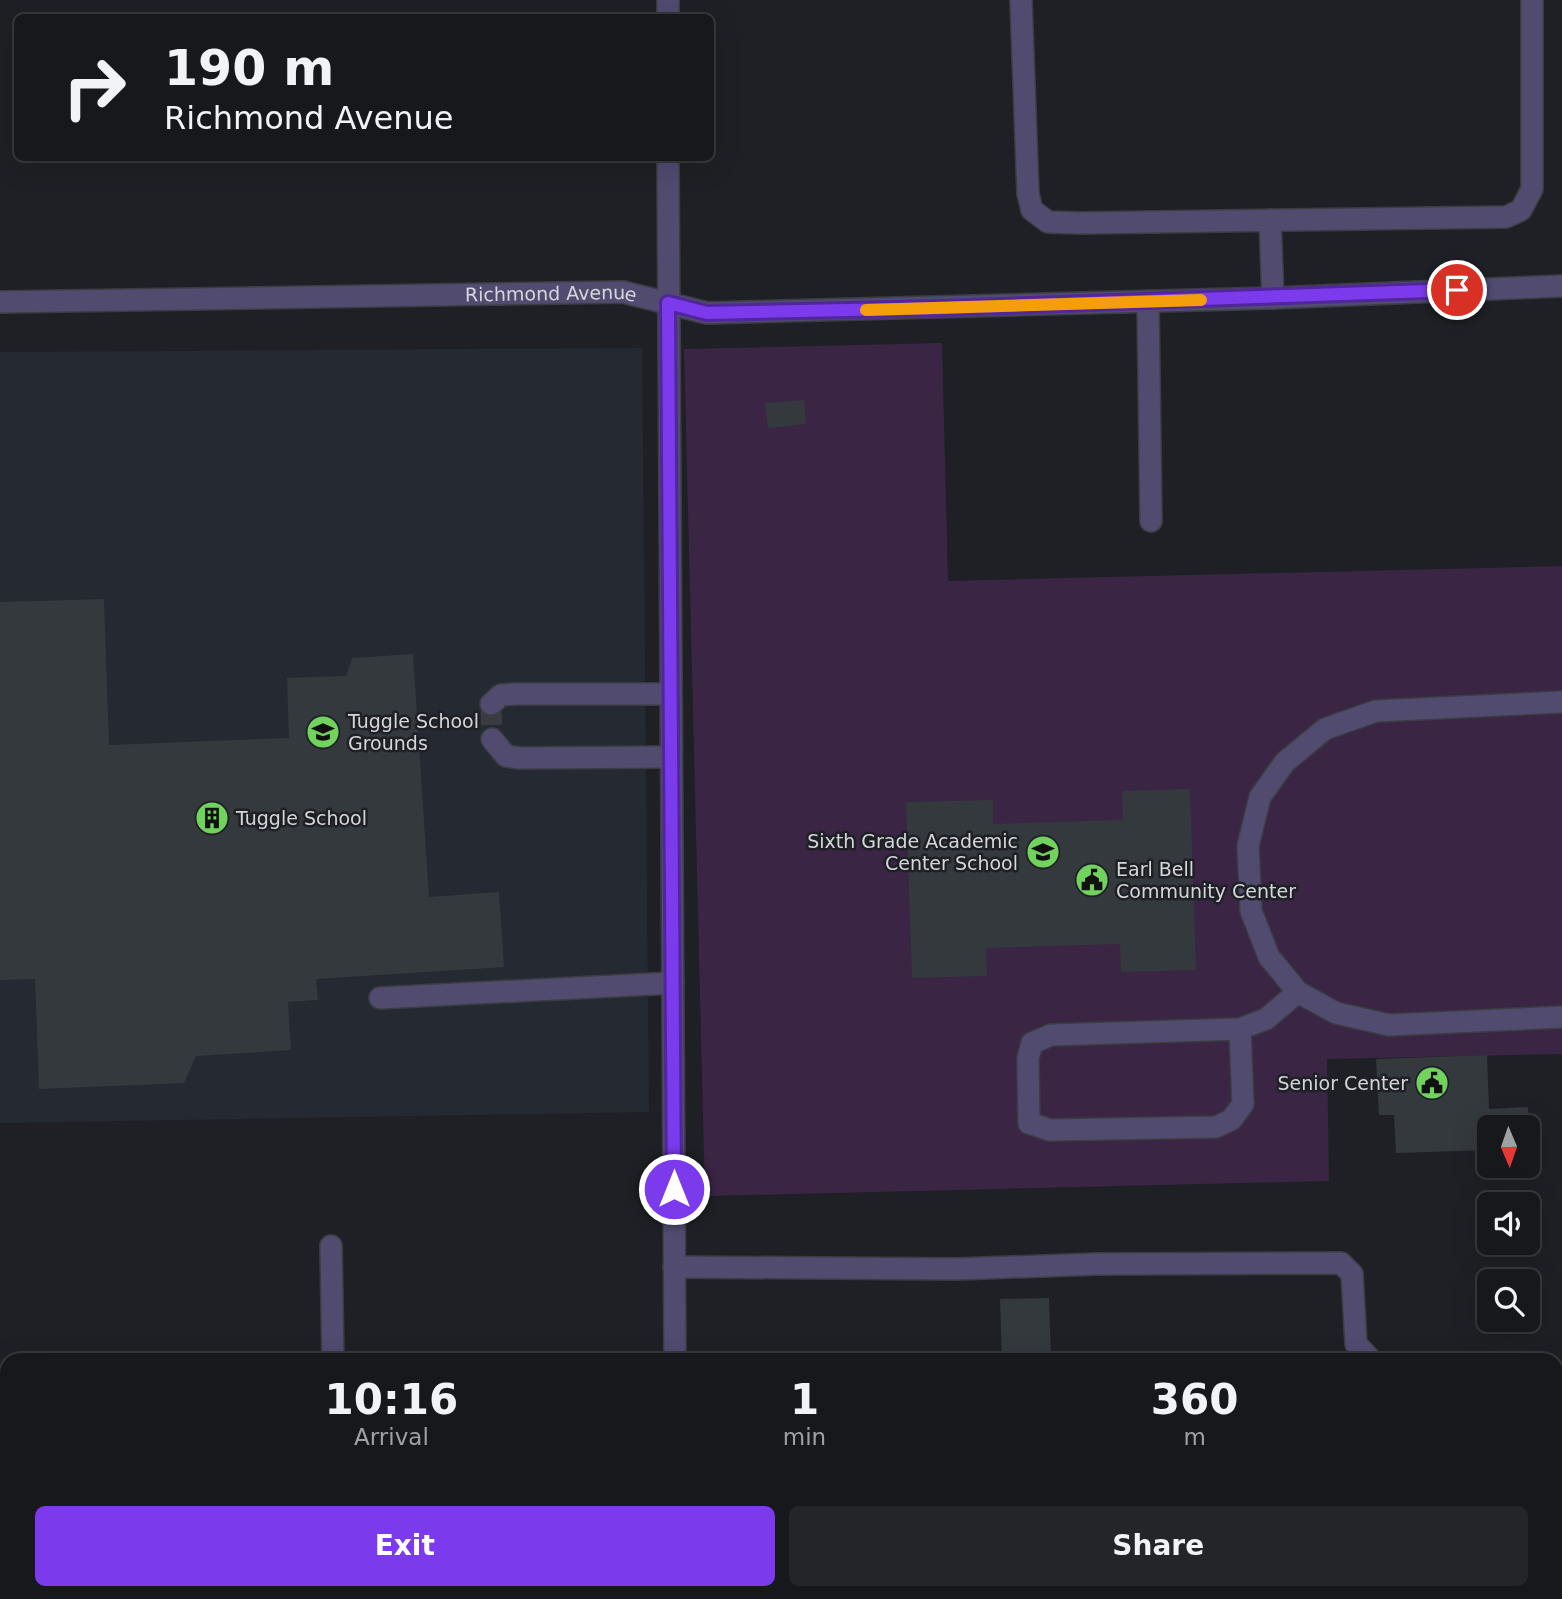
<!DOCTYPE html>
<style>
:root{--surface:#16181c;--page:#232529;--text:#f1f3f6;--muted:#9ea0a3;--line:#35373b;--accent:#7c3aed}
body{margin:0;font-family:"DejaVu Sans",sans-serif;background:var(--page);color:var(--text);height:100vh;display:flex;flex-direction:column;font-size:26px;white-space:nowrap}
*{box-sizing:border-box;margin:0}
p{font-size:23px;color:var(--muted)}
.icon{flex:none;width:38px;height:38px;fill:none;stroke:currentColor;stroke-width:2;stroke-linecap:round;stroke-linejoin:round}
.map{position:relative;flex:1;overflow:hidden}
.side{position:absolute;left:0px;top:1353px;width:1563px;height:247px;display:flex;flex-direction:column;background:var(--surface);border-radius:21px 21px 0 0;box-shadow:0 7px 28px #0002,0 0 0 2px var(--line)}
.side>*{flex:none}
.banner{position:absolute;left:14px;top:14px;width:700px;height:147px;border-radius:10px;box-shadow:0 7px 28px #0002,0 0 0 2px var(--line);background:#16181c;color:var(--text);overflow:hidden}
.needle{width:46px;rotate:178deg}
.fabs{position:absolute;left:1477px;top:1115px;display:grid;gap:14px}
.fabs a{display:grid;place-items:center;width:63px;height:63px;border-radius:10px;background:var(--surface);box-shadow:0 7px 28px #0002,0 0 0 2px var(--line);font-size:35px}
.pin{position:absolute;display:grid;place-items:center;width:60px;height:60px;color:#fff;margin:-30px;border:4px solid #fff;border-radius:50%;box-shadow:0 2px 7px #0007}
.me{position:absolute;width:77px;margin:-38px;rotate:0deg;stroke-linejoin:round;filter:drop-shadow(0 0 5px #0008)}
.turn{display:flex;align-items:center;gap:24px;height:147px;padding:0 35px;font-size:32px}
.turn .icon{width:91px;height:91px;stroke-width:2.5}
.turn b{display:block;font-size:49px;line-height:60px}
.eta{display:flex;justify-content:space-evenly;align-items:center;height:119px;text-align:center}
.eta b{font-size:42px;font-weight:700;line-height:49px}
.cta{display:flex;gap:14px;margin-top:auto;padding:14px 35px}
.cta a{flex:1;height:80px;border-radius:10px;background:var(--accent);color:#fff;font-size:28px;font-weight:700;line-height:80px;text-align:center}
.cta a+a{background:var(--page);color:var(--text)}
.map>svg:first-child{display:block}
.built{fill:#252932}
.green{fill:#3b2544}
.building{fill:#34393d}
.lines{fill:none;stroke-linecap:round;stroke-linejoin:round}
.minor-tunnel{stroke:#393b40;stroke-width:21;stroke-dasharray:21 10;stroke-linecap:butt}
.minor-casing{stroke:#3b3d42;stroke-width:24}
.minor{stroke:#504b6f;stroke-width:21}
.route-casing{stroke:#51269a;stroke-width:18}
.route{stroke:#7c3aed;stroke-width:12}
.slow{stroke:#f59e0b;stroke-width:12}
.labels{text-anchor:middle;stroke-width:5;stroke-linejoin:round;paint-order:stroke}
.street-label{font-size:19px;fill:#d4d6d9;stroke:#1e2025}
.poi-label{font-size:19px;fill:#d4d6d9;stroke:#1e2025;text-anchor:start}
</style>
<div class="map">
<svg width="1562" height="1599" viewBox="0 0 1562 1599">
<rect width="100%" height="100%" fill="#1e2025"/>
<!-- built -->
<path class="built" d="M642,348l7,764 -649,11v-771z"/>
<!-- green -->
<path class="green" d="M942,343l6,238 614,-15v488l-235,5 2,122 -624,15 -21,-847z"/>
<!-- building -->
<g class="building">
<path d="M804,400l2,24 -38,4 -3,-25z"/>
<path d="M104,599l5,146 180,-7 -2,-60 59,-2 6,-18 61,-4 16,243 70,-5 5,75 -188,12 2,21 -30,2 3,48 -95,6 -12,27 -145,6 -4,-110 -35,1v-378z"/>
<path d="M1190,789l6,181 -75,2 -1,-28 -134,4 1,28 -75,2 -6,-176 87,-2v24l130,-4 -1,-29z"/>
<path d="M1487,1055l2,54 39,-2 1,20h-40v23l-93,3 -2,-38h-15l-3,-56z"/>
<path d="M1049,1298l2,62h-49l-2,-61z"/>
</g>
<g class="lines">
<!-- minor-tunnel -->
<path class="minor-tunnel" d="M491,704l1,35"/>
<defs>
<g id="minor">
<path d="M668,0v18"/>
<path d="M1021,0l7,194 4,16 16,12 33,1 425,-6 15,-7 11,-21v-189"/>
<path d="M668,158l7,1202"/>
<path d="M1270,220l3,78"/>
<path d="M1148,301l3,220"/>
<path id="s1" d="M0,302l623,-10 84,21 566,-15 289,-12"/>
<path d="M1562,702l-186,9 -51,18 -40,33 -25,35 -12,49 3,65 18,46 29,35 38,21 53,12 173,-8"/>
<path d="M491,704l10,-9 15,-1h155"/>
<path d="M492,739l14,17 14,2 151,-1"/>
<path d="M380,998l293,-15"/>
<path d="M1240,1029l3,75 -12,16 -15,7 -166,3 -21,-7 -1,-65 4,-15 19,-8 189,-6 26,-10 32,-27"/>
<path d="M331,1246l2,114"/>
<path d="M674,1267l283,2 140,-5 244,-1 11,11 4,70 15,16"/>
<path d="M0,1500h7"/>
<path d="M1556,1500h6"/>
<path d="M677,1592v7"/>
<path d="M334,1599v-7"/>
</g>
</defs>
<!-- minor casing -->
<use href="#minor" class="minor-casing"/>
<!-- minor -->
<use href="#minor" class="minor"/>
</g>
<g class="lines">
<defs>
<path id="route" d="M674,1189l-6,-886 39,10 239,-5 511,-18"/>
</defs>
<!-- route casing -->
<use href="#route" class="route-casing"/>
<!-- route -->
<use href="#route" class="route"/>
<!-- slow -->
<path class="slow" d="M866,310l335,-10"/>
</g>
<!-- icons -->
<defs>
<symbol id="school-disc" viewBox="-11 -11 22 22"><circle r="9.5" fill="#71d35e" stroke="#1e2025"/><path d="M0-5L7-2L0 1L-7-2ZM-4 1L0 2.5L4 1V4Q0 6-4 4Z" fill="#111"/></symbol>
<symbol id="building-disc" viewBox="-11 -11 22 22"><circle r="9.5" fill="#71d35e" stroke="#1e2025"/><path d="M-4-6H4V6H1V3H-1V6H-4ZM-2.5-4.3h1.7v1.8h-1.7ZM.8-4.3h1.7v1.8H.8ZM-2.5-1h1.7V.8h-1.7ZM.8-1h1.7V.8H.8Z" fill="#111"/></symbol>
<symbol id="civic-disc" viewBox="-11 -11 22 22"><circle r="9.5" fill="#71d35e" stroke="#1e2025"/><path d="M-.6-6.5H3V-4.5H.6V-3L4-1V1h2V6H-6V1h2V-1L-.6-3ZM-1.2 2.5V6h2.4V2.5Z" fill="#111"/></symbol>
</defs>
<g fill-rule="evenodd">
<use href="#school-disc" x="304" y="713" width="38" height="38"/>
<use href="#building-disc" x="193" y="799" width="38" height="38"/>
<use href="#school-disc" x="1024" y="833" width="38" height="38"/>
<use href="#civic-disc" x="1073" y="861" width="38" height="38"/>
<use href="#civic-disc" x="1413" y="1064" width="38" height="38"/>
</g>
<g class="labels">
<!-- street labels -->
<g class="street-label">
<text dy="7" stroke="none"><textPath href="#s1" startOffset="551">Richmond Avenue</textPath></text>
</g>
<!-- poi labels -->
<g class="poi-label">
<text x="348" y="728">Tuggle School<tspan x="348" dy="22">Grounds</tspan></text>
<text x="236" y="825">Tuggle School</text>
<text x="1018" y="848" text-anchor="end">Sixth Grade Academic<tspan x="1018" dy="22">Center School</tspan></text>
<text x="1116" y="876">Earl Bell<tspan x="1116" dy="22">Community Center</tspan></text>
<text x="1408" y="1090" text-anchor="end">Senior Center</text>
</g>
</g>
</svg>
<div class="fabs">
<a><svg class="needle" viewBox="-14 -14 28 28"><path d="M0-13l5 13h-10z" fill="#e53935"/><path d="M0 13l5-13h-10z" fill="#9ea0a3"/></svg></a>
<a><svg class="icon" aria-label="sound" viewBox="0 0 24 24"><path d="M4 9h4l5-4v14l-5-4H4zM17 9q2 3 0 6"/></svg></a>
<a><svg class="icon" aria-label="search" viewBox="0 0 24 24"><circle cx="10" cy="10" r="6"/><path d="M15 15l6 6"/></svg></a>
</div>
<div class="pin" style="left:1457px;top:290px;background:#d93025"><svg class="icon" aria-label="arrive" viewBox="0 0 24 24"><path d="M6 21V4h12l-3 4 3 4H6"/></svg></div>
<svg class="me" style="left:674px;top:1189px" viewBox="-20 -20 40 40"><circle r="17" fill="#7c3aed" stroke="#fff" stroke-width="3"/><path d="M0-11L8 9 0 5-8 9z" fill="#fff"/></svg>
<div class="banner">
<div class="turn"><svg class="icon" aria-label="right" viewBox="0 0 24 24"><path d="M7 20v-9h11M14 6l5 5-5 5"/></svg><div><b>190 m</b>Richmond Avenue</div></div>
</div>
<section class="side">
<div class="eta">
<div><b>10:16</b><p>Arrival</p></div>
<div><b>1</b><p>min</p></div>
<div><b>360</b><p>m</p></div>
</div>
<div class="cta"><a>Exit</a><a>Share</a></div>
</section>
</div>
